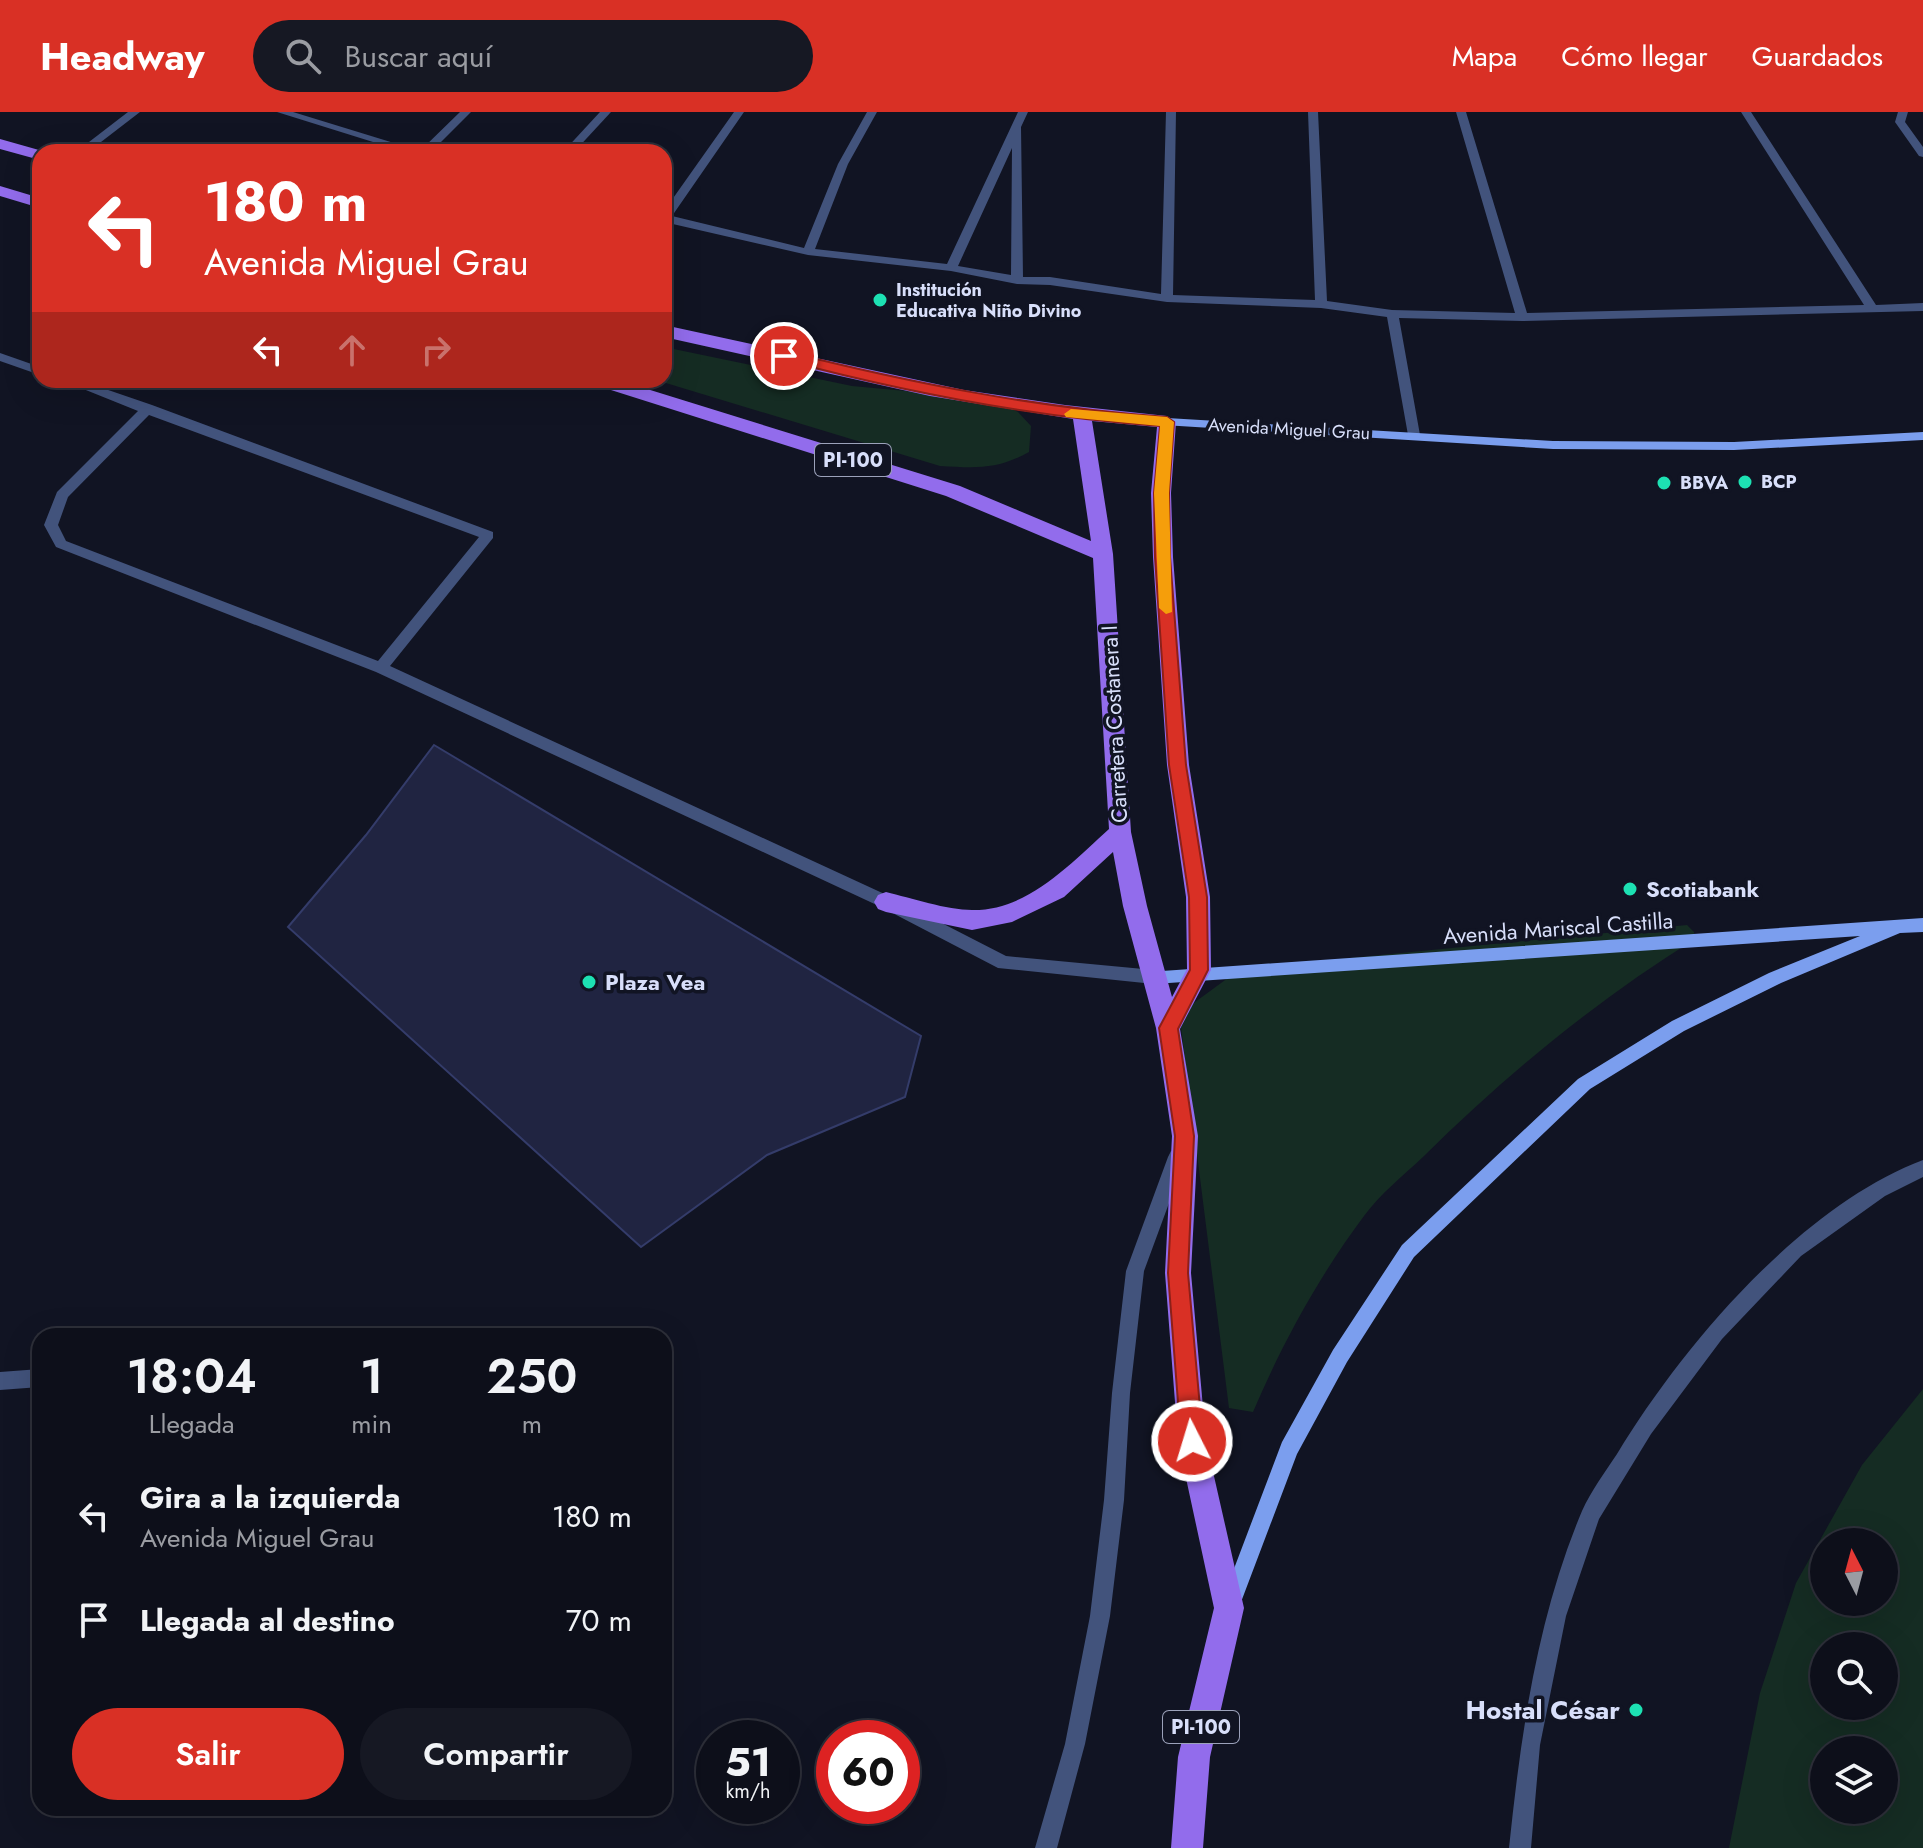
<!DOCTYPE html>
<html lang="es">
<meta charset="utf-8">
<style>
:root{--surface:#0d0f1a;--page:#161823;--text:#f1f3f6;--muted:#9a9ca2;--line:#2d2f39;--accent:#d93025}
body{margin:0;font-family:Jost,sans-serif;background:var(--page);color:var(--text);height:100vh;display:flex;flex-direction:column;font-size:30px;white-space:nowrap}
*{box-sizing:border-box;margin:0}
p{font-size:26px;color:var(--muted)}
.icon{flex:none;width:44px;height:44px;fill:none;stroke:currentColor;stroke-width:2;stroke-linecap:round;stroke-linejoin:round}
.map{position:relative;flex:1;overflow:hidden}
.drawer{position:absolute;left:32px;top:1216px;width:640px;height:488px;display:flex;flex-direction:column;background:var(--surface);border-radius:24px;box-shadow:0 8px 32px #0002,0 0 0 2px var(--line)}
.drawer>*{flex:none}
.hud{position:absolute;left:32px;top:32px;width:640px;height:244px;border-radius:24px;box-shadow:0 8px 32px #0002,0 0 0 2px var(--line);background:#d93025;color:#fff;overflow:hidden}
.needle{width:52px;rotate:354deg}
.buttons{position:absolute;left:1810px;top:1416px;display:grid;gap:16px}
.buttons a{display:grid;place-items:center;width:88px;height:88px;border-radius:50%;background:var(--surface);box-shadow:0 8px 32px #0002,0 0 0 2px var(--line);font-size:40px}
.speed{position:absolute;left:696px;top:1608px;display:flex;gap:16px;font-size:40px;font-weight:700;text-align:center}
.speed>*{display:grid;place-content:center;width:104px;height:104px;border-radius:50%;background:var(--surface);box-shadow:0 8px 32px #0002,0 0 0 2px var(--line);line-height:1}
.speed small{font-size:20px;font-weight:400}
.speed .limit{border:12px solid #d22;background:#fff;color:#111}
.pin{position:absolute;display:grid;place-items:center;width:68px;height:68px;color:#fff;margin:-34px;border:4px solid #fff;border-radius:50%;box-shadow:0 2px 8px #0007}
.me{position:absolute;width:88px;margin:-44px;rotate:355deg;stroke-linejoin:round;filter:drop-shadow(0 0 6px #0008)}
.turn{display:flex;align-items:center;gap:28px;height:168px;padding:0 40px;font-size:36px}
.turn .icon{width:104px;height:104px;stroke-width:2.5}
.turn b{display:block;font-size:56px;line-height:68px}
.lanes{display:flex;align-items:center;height:76px;padding:0 40px;background:#0003;justify-content:center;gap:40px;direction:ltr}
.lanes .off{opacity:.35}
.eta{display:flex;justify-content:space-evenly;align-items:center;height:136px;text-align:center}
.eta b{font-size:48px;font-weight:600;line-height:56px}
.cta{display:flex;gap:16px;margin-top:auto;padding:16px 40px}
.cta a{flex:1;height:92px;border-radius:48px;background:var(--accent);color:#fff;font-size:32px;font-weight:600;line-height:92px;text-align:center}
.cta a+a{background:var(--page);color:var(--text)}
ul{padding:0;list-style:none}
li{display:flex;align-items:center;gap:24px;height:104px;padding:0 40px}
li div{flex:1}
li b{display:block;font-size:30px}
li em{font-style:normal}
header{display:flex;align-items:center;gap:48px;box-sizing:border-box;height:112px;padding:0 40px;background:var(--accent);color:#fff}
header strong{font-size:38px}
nav{display:flex;gap:44px;margin-inline-start:auto;font-size:28px}
.search{width:560px;height:72px;background:var(--page);display:flex;align-items:center;gap:20px;box-sizing:border-box;padding:0 28px;border-radius:44px;color:var(--muted);font-size:30px}
.map>svg:first-child{display:block}
.green{fill:#152c23;fill-rule:evenodd}
.building{fill:#202441;stroke:#343c6a;stroke-width:2}
.lines{fill:none;stroke-linecap:round;stroke-linejoin:round}
.service{fill:#42537c;fill-rule:evenodd}
.minor{fill:#42537c;fill-rule:evenodd}
.tertiary{fill:#42537c;fill-rule:evenodd}
.secondary{fill:#7b9eee;fill-rule:evenodd}
.primary{fill:#926cec;fill-rule:evenodd}
.route{fill:#d93025;stroke:#8d1f18;stroke-width:2}
.slow{fill:#f59e0b}
.poi-dot{fill:#1de1b3;stroke:#111423;stroke-width:3}
.labels{text-anchor:middle;stroke-width:7;stroke-linejoin:round;paint-order:stroke}
.far-poi-label{font-size:18px;font-weight:bold;fill:#d8dffa;stroke:#111423;text-anchor:start}
.far-street-label{font-size:18px;fill:#d8dffa;stroke:#111423}
.shield{fill:#111423;stroke:#9ca2ba;stroke-width:2}
.shield-label{font-size:20px;font-weight:bold;fill:#d8dffa}
.street-label{font-size:22px;fill:#d8dffa;stroke:#111423}
.poi-label{font-size:22px;font-weight:bold;fill:#d8dffa;stroke:#111423;text-anchor:start}
.near-poi-label{font-size:26px;font-weight:bold;fill:#d8dffa;stroke:#111423;text-anchor:end}
</style>
<header>
<strong>Headway</strong>
<div class="search"><svg class="icon" aria-label="search" viewBox="0 0 24 24"><circle cx="10" cy="10" r="6"/><path d="M15 15l6 6"/></svg>Buscar aquí</div>
<nav><a>Mapa</a><a>Cómo llegar</a><a>Guardados</a></nav>
</header>
<div class="map">
<svg width="1923" height="1736" viewBox="0 0 1923 1736">
<rect width="100%" height="100%" fill="#111423"/>
<!-- green -->
<g class="green">
<path d="M664,235l188,39 140,13 26,13 13,14 -2,26c-32,18 -53,16 -89,14l-284,-86h8z"/>
<path d="M1687,813l7,7 1,7c-98,61 -188,135 -271,217 -20,19 -44,38 -60,60 -45,60 -82,128 -111,196l-24,-4 -48,-381 10,-22 41,-30 77,-13z"/>
<path d="M1923,1277v459h-194l31,-155 36,-110 66,-118zM1824,1430h60v60h-60zM1824,1534h60v60h-60zM1824,1638h60v60h-60z"/>
</g>
<!-- building -->
<path class="building" d="M434,633l487,291 -16,61 -138,58 -126,92 -353,-320 78,-92z"/>
<g class="lines">
<!-- service -->
<path class="service" d="M40,1257v18l-40,3v-18z"/>
<!-- minor -->
<g class="minor">
<path d="M277,0h16l127,39 40,-39h11l-40,40h-26z"/>
<path d="M600,0h11l-37,40h-11z"/>
<path d="M734,0h10l-72,104 132,32 34,-84 29,-52h10l-29,52 -33,85 132,15 71,-152h10l-7,15 2,150h27l111,17 5,-182h10l-3,183 142,5 -7,-188h10l9,189 65,9 123,3 -59,-201h10l61,201 337,-8 -123,-193h10l125,193 47,-2v8l-401,10 -123,-3 21,117 -6,4 -6,-4 -21,-118 -66,-9 -154,-6 -117,-17 -33,-1 -66,-13 -143,-16 -144,-33v-11zM1012,36l-1,127 -53,-9z"/>
<path d="M1898,0h10l-3,10 18,25v10l-4,-1 -24,-34z"/>
<path d="M0,241l40,14v8l-40,-14z"/>
<path d="M61,268h18l73,25 341,127v6l-103,128 501,231 115,59 148,14 6,2 2,5 -2,5 -6,2 -156,-16 -117,-61 -505,-235 -320,-125 -12,-22 13,-33 81,-81zM149,303l330,122 -101,124 -312,-120 -8,-16 10,-28z"/>
<path d="M1177,1037l6,2 3,6 -42,114 -14,122 -6,107 -14,116 -25,128 -28,104h-22l30,-104 25,-128 14,-116 8,-107 14,-122 42,-114 3,-6z"/>
<path d="M1923,1048v17l-38,19 -84,60 -79,83 -71,95 -52,85 -33,97 -26,129 -9,103h-22c12,-115 28,-230 73,-337 9,-20 23,-39 35,-57 66,-109 184,-248 306,-294z"/>
</g>
<!-- tertiary -->
<path class="tertiary" d="M128,0h12l-52,40h-12z"/>
<!-- secondary -->
<g class="secondary">
<path d="M1167,306l386,23 181,1 189,-10v8l-189,10 -181,-1 -390,-24 -2,-3z"/>
<path d="M1923,806v14l-23,1 -119,50 -97,48 -94,58 -176,168 -67,105 -50,92 -59,156 -7,3 -7,-3 -3,-7 61,-161 51,-92 69,-105 176,-166 94,-58 97,-48 91,-37 -706,48 -6,-2 -2,-5 2,-5z"/>
</g>
<!-- primary -->
<g class="primary">
<path d="M0,27l46,13h-6v8l-40,-11z"/>
<path d="M0,74l40,12v10l-40,-12z"/>
<path d="M664,213l300,65 101,15 102,11 9,6 -5,71 2,64 16,208 21,132 1,73 -31,59 18,107 -7,137 15,168 38,167 -34,149 -7,91h-32l7,-91 36,-149 -36,-167 -13,-168 7,-137 -16,-108 -33,-122 -10,-54 -49,45 -52,25 -40,8 -86,-18 -8,-3 -4,-7 4,-7 8,-3c25,6 61,18 86,18 56,1 99,-47 137,-81l-16,-271 -147,-62 -354,-112 -3,-4h29l342,106 131,55 -18,-122 -143,-23 -266,-59zM1092,309l65,6 -6,66 2,64 14,208 19,132 1,72 -15,28 -25,-91 -16,-74 -18,-278z"/>
</g>
</g>
<!-- route -->
<path class="route" d="M784,239c127,32 253,57 383,66l7,5 -5,71 1,64 16,208 21,132 1,73 -30,59 16,107 -6,137 15,168 -3,8 -8,3 -7,-3 -4,-8 -13,-168 7,-137 -16,-108 31,-58 -1,-73 -20,-132 -14,-208 -1,-64 6,-67c-129,-9 -256,-34 -380,-67v-6z"/>
<!-- slow -->
<path class="slow" d="M1071,297l96,8 7,5 -5,71 3,119 -6,2 -7,-6 -5,-115 6,-67 -94,-9 -2,-3z"/>
<!-- markers -->
<g class="poi-dot">
<circle cx="880" cy="188" r="8"/>
<circle cx="1745" cy="370" r="8"/>
<circle cx="1664" cy="371" r="8"/>
<circle cx="1630" cy="777" r="8"/>
<circle cx="589" cy="870" r="8"/>
<circle cx="1636" cy="1598" r="8"/>
</g>
<g class="labels">
<!-- far-poi labels -->
<g class="far-poi-label">
<text x="896" y="184">Institución<tspan x="896" dy="21">Educativa Niño Divino</tspan></text>
<text x="1761" y="376">BCP</text>
<text x="1680" y="377">BBVA</text>
</g>
<!-- far-street labels -->
<g class="far-street-label">
<text transform="translate(1289 317) rotate(3)" y="6">Avenida Miguel Grau</text>
</g>
<!-- shield labels -->
<g class="shield">
<rect x="815" y="332" width="76" height="32" rx="6"/>
<rect x="1163" y="1599" width="76" height="32" rx="6"/>
</g>
<g class="shield-label">
<text x="853" y="355">PI-100</text>
<text x="1201" y="1622">PI-100</text>
</g>
<!-- street labels -->
<g class="street-label">
<text transform="translate(1114 612) rotate(-93)" y="8">Carretera Costanera I</text>
<text transform="translate(1558 816) rotate(-4)" y="8">Avenida Mariscal Castilla</text>
</g>
<!-- poi labels -->
<g class="poi-label">
<text x="1646" y="785">Scotiabank</text>
<text x="605" y="878">Plaza Vea</text>
</g>
<!-- near-poi labels -->
<g class="near-poi-label">
<text x="1620" y="1607">Hostal César</text>
</g>
</g>
</svg>
<div class="buttons">
<a><svg class="needle" viewBox="-14 -14 28 28"><path d="M0-13l5 13h-10z" fill="#e53935"/><path d="M0 13l5-13h-10z" fill="#9a9ca2"/></svg></a>
<a><svg class="icon" aria-label="search" viewBox="0 0 24 24"><circle cx="10" cy="10" r="6"/><path d="M15 15l6 6"/></svg></a>
<a><svg class="icon" aria-label="layers" viewBox="0 0 24 24"><path d="M12 4l9 5-9 5-9-5zM3 14l9 5 9-5"/></svg></a>
</div>
<div class="speed"><div>51<small>km/h</small></div><div class="limit">60</div></div>
<div class="pin" style="left:784px;top:244px;background:#d93025"><svg class="icon" aria-label="arrive" viewBox="0 0 24 24"><path d="M6 21V4h12l-3 4 3 4H6"/></svg></div>
<svg class="me" style="left:1192px;top:1329px" viewBox="-20 -20 40 40"><circle r="17" fill="#d93025" stroke="#fff" stroke-width="3"/><path d="M0-11L8 9 0 5-8 9z" fill="#fff"/></svg>
<div class="hud">
<div class="turn"><svg class="icon" aria-label="left" viewBox="0 0 24 24"><path d="M17 20v-9H6M10 6l-5 5 5 5"/></svg><div><b>180 m</b>Avenida Miguel Grau</div></div>
<div class="lanes"><svg class="icon" aria-label="left" viewBox="0 0 24 24"><path d="M17 20v-9H6M10 6l-5 5 5 5"/></svg><svg class="icon off" aria-label="ahead" viewBox="0 0 24 24"><path d="M12 20V5M6 11l6-6 6 6"/></svg><svg class="icon off" aria-label="right" viewBox="0 0 24 24"><path d="M7 20v-9h11M14 6l5 5-5 5"/></svg></div>
</div>
<section class="drawer">
<div class="eta">
<div><b>18:04</b><p>Llegada</p></div>
<div><b>1</b><p>min</p></div>
<div><b>250</b><p>m</p></div>
</div>
<ul>
<li><svg class="icon" aria-label="left" viewBox="0 0 24 24"><path d="M17 20v-9H6M10 6l-5 5 5 5"/></svg><div><b>Gira a la izquierda</b><p>Avenida Miguel Grau</p></div><em>180 m</em></li>
<li><svg class="icon" aria-label="arrive" viewBox="0 0 24 24"><path d="M6 21V4h12l-3 4 3 4H6"/></svg><div><b>Llegada al destino</b></div><em>70 m</em></li>
</ul>
<div class="cta"><a>Salir</a><a>Compartir</a></div>
</section>
</div>
